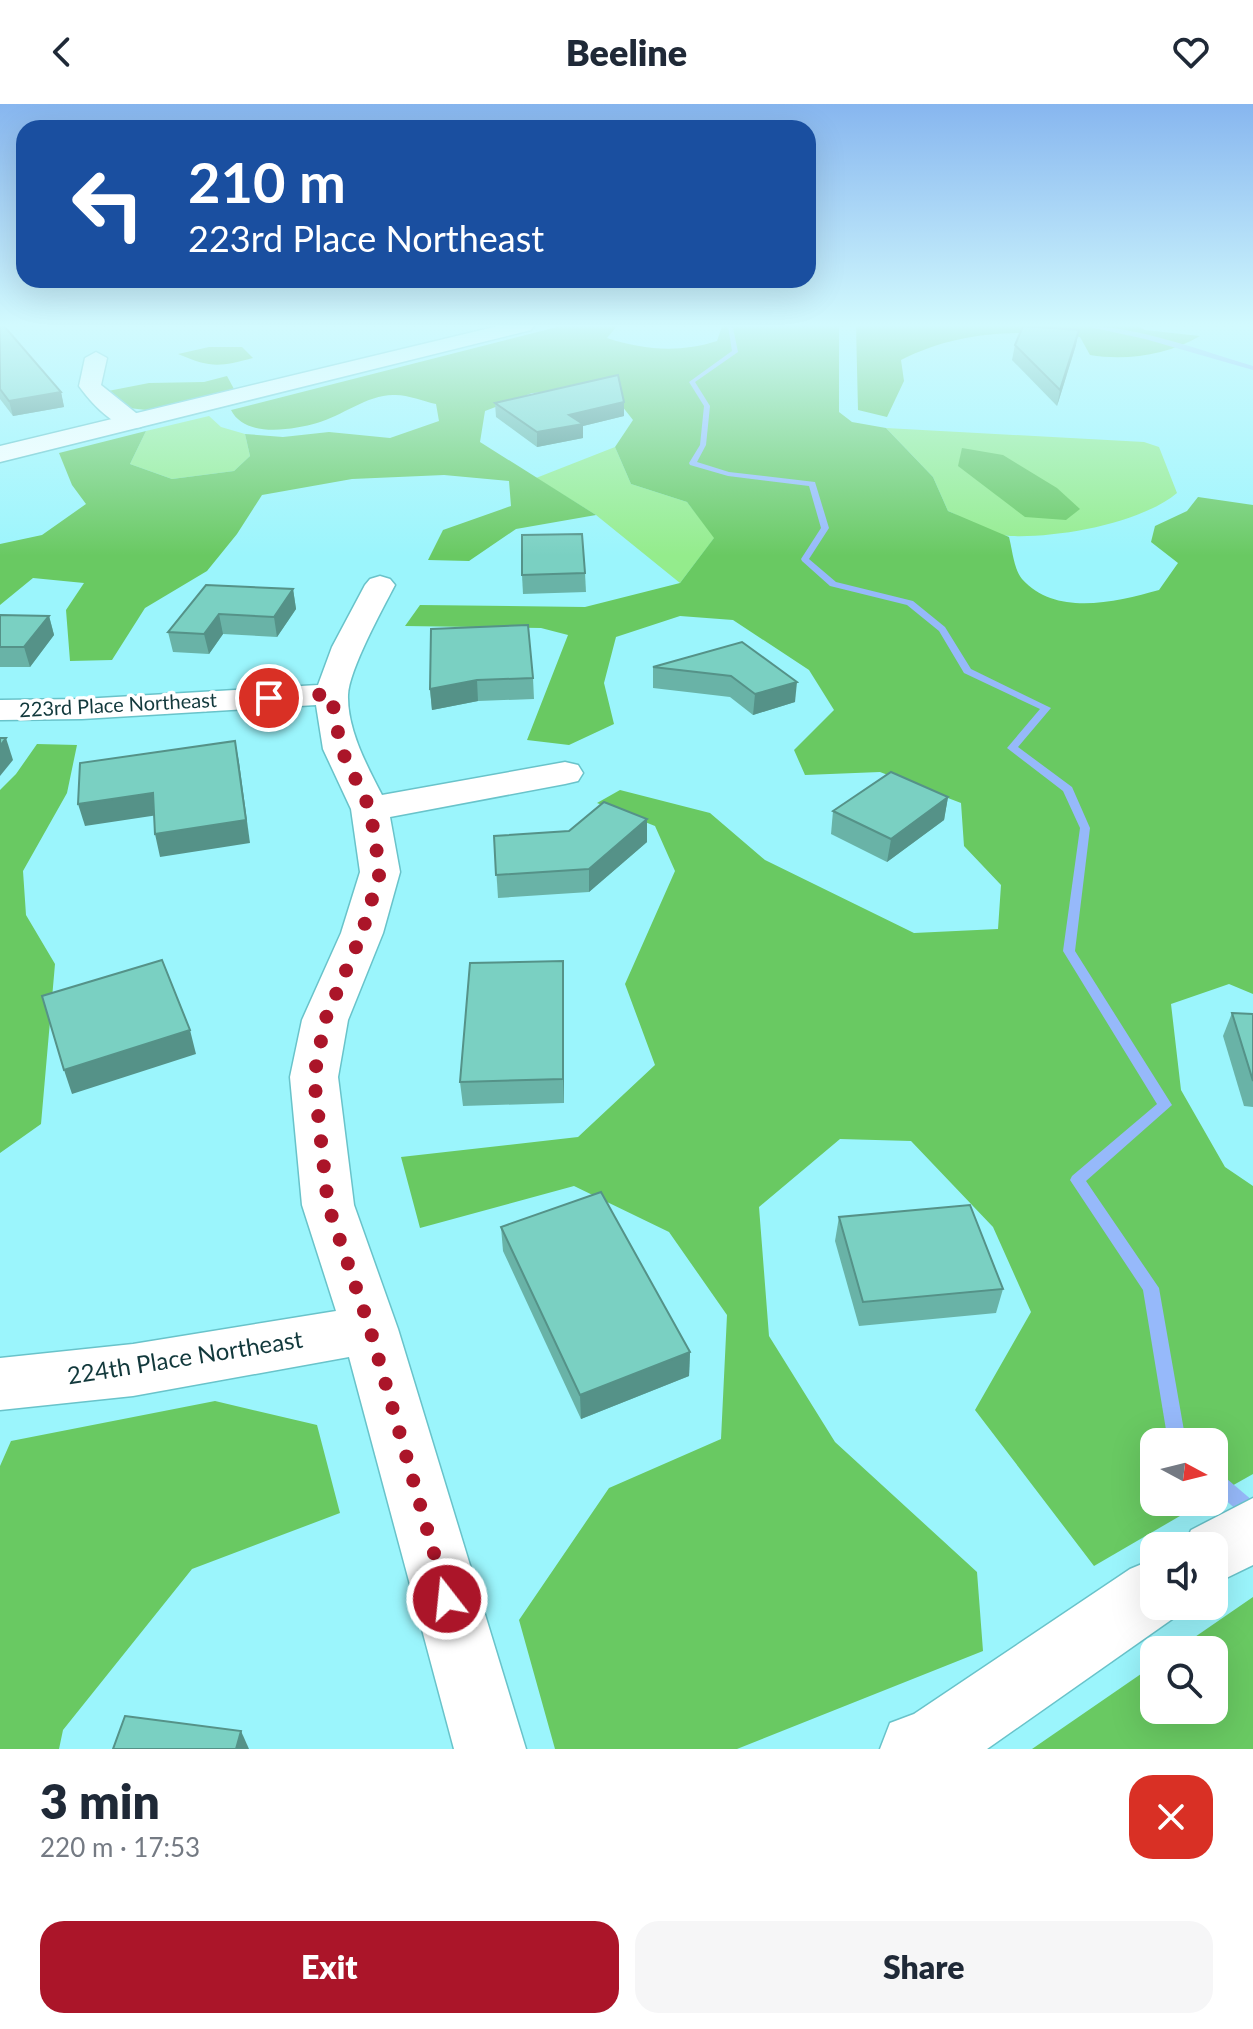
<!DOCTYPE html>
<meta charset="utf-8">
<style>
:root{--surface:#fff;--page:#f6f6f7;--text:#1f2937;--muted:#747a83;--accent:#ab1529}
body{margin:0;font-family:Lato,sans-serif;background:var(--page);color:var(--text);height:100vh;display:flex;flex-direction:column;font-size:30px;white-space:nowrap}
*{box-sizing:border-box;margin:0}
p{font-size:26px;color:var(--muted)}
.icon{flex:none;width:44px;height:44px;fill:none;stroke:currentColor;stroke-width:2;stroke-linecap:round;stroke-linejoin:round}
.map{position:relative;height:1645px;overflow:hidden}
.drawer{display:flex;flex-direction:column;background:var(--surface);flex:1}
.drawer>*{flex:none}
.top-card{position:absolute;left:16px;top:16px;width:800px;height:168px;border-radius:24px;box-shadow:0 8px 32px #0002;background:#1a4fa0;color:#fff;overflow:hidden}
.needle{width:52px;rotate:97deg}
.controls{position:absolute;left:1140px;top:1324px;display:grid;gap:16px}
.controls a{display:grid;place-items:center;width:88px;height:88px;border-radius:16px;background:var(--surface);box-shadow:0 8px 32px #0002;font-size:40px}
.pin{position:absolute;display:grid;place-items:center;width:68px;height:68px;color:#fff;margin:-34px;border:4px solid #fff;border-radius:50%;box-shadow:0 2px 8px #0007}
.me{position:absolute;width:88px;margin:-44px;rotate:344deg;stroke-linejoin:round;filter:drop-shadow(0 0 6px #0008)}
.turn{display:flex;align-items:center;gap:28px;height:168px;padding:0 40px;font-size:36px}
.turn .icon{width:104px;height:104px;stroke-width:2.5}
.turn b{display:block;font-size:56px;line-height:68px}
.round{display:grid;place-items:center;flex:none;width:84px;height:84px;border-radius:24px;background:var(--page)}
.summary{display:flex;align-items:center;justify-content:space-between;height:136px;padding:0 40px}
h1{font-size:48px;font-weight:800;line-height:60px}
.action{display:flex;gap:16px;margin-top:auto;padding:16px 40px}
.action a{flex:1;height:92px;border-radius:24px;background:var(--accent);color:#fff;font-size:32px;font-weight:800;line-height:92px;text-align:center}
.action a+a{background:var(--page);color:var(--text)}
header{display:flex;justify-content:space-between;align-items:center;height:104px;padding:0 40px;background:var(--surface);font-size:36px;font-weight:800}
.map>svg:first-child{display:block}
.green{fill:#94ec8c}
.forest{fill:#69c962}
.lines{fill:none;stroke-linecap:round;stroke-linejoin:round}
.stream{fill:#96b9fa;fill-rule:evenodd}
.street-casing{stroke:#69c3ca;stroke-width:3}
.primary-casing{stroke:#69c3ca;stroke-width:3}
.street{fill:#fff;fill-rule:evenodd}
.primary{fill:#fff;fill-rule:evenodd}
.wall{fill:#69b3a7}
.shaded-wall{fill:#559288}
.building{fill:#7ad0c2;stroke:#559288;stroke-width:2}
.route{stroke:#ab1529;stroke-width:14;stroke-dasharray:0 25.2}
.labels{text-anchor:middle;stroke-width:7;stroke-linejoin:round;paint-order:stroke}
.street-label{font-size:20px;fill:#12393c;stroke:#fff}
.near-street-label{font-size:24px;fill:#12393c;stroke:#fff}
</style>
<header><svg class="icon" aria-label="back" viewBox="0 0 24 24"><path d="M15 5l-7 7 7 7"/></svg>Beeline<svg class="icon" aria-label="heart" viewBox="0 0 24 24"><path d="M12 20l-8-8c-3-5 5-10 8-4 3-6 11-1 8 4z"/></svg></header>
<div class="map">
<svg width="1253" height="1645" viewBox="0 0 1253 1645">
<rect width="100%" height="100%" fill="#9bf5fc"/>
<!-- green -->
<g class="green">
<path d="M209,312l12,11 24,7 5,22 -16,15 -62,8 -42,-15 16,-33z"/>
<path d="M886,324l258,14 15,5 18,46c-36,30 -118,45 -166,43 -19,0 -45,-17 -63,-25l-15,-34z"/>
<path d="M615,343l16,37 56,18 28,35 -35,46 -84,-68 -60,-37z"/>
</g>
<!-- forest -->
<g class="forest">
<path d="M561,222h56l-10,12c36,12 73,15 110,3l5,-15h117v86l13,10 34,6 47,49 15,34 61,26c3,11 5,33 13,42 34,38 94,23 137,11l19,-27 -27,-21 4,-16 32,-15 11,-14 55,8v489l-24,-10 -58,20 10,86 44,77 28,19v288l-39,22v-54h-60v60h50l-110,64 -119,-156 56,-98 -38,-85 -82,-86 -71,-2 -81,68 10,129 66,106 142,130 6,79 -246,98h-182l-36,-129 90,-132 112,-49 6,-124 -58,-83 -95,-46 -154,42 -19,-71 177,-20 77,-72 -30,-81 50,-113 -20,-45 -58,-23 23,-13 90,23 55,47 149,73 84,-4 3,-44 -37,-39 -3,-43 -81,-31 -75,3 -11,-25 40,-40 -25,-40 -76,-50 -53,-4 -64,21 -12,46 10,41 -45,21 -42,-5 41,-105 -27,-7 -136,-2 15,-21 165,2 95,-24 34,-45 -27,-36 -56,-18 -16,-37 18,-27 -15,-19 -36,-11 -50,3 -47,18 -5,31 116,73 -80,14 -47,32 -41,-1 15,-30 68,-24 -2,-25 -65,-6 -92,4 -90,16 -25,39 -30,37 -62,37 -33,52 -42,1 -4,-51 18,-27 -51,-5 -33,27v-61l42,-9 44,-31 -14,-19 -13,-32 87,-22 -16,33 42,15 62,-8 16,-15 -5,-22 38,3 46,-5 61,6 49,-17 -3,-17c-13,-3 -30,-10 -43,-9 -26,0 -51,21 -76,28 -25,7 -72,15 -86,-13z"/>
<path d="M856,222h282l7,4 55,6c-32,19 -74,25 -110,19l-10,-18c-63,-8 -122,-6 -179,23l3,21 -17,36 -29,-7z"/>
<path d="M209,243h33l11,11c-34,9 -42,10 -75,-4z"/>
<path d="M227,272l7,13 -88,21 -17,-2 -21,-17 41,-8 55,-1z"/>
<path d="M962,344l41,7 54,33 23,21 -14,11 -41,-3 -67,-51z"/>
<path d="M37,640l40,1 -10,48 -44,78 3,44 29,49 -14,160 -41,29v-363l16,-16z"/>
<path d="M215,1297l102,24 23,88 -148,56 -129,161 -4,19h-59v-283l11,-25z"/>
<path d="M1253,1493v152h-221l122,-84v45h60v-60h-38z"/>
</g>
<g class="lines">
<!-- stream -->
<g class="stream">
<path d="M728,222h8l-3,2 5,24 -43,30 15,24 -4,39 -9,17 32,10 86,10 14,46 -20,31 27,23 77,19 32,26 26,42 80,39 -33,39 54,40 18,41 -15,123 97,154 -86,76 73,107 27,154h-18l-25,-152 -73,-110 2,-4 85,-72 -94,-153 17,-123 -17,-37 -56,-43 33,-39 -76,-36 -25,-42 -32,-26 -77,-19 -28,-25 -1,-2 20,-31 -12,-42 -81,-10 -38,-11 -1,-2 11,-18 4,-39 -15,-24 43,-31z"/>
<path d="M1085,222c53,0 117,25 168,40v4l-108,-31z"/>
<path d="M1214,1367l6,2 33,28v21l-6,-3 -33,-29z"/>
</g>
<defs>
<g id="street">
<path d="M96,248l11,6 -6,27 40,32 4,5 -4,5c-23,6 -49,-23 -62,-41l6,-28z"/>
<path d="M380,472l10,3 5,6c-13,25 -46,85 -47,110 -1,34 19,71 34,100l183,-33 13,3 5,8 -5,8 -13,3 -175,33 10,55 -17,61 -35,87 -10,57 16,128 44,124 128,420h-72l-105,-392 -216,39 -133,14v-52l133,-14 203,-33 -34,-106 -12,-128 12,-57 39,-87 19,-61 -9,-63 -28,-60 -7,-44 -234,14 -82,1v-20l82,-1 236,-14 14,-38 33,-62 5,-6z"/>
<path d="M1253,1394v67l-39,19v-38h-30l7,-16z"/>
<path d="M1154,1455v47h27l-3,9 -191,134h-107l10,-26 24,-9 216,-145z"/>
</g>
<path id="primary" d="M498,222h36l-3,4 -531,132v-16z"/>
</defs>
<!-- street casing -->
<use href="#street" class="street-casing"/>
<!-- primary casing -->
<use href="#primary" class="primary-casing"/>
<!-- street -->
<use href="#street" class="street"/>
<!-- primary -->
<use href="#primary" class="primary"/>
</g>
<!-- wall -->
<g class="wall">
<path d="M0,222l61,66 3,15 -51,9 -13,-17z"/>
<path d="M1015,241h61l-19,61 -45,-46z"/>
<path d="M495,299l129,13 -41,10v12l-46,9 -41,-30z"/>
<path d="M585,469l1,19 -63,2 -1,-19z"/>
<path d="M293,485l3,20 -19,28 -54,-3 -14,20 -36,-2 -5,-20z"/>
<path d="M0,511l49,1 5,19 -24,32h-30z"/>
<path d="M431,525l102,49 1,21 -56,2 -46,9 -2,-21z"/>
<path d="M742,538l53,60 -42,13 -23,-18 -77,-9v-21z"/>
<path d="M948,693l-4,23 -57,42 -56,-28 2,-23z"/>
<path d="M494,732l153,6 -58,50 -91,6z"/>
<path d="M564,880v119l-101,3 -3,-24z"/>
<path d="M1232,909l21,1v93l-9,-1 -21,-70z"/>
<path d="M839,1113l164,72 -7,24 -137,13 -24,-85z"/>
<path d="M501,1123l189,125 -1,24 -108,43 -78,-168z"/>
</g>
<!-- shaded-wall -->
<g class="shaded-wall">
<path d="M1079,226l-3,15 -19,61 3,-16z"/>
<path d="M61,288l3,15 -51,9 -4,-15z"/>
<path d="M624,298v14l-41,10v12l-46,9v-15l32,-17z"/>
<path d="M293,485l3,20 -19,28 -3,-20z"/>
<path d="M219,510l4,20 -14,20 -5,-20z"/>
<path d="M49,512l5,19 -24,32 -6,-20z"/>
<path d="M477,576l1,21 -46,9 -2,-21z"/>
<path d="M797,578l-2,20 -42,13 2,-21z"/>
<path d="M6,634l7,22 -13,16v-30z"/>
<path d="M235,637l4,21 11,81 -90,14 -5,-23z"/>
<path d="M153,689l5,22 -73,11 -7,-22z"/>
<path d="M948,693l-4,23 -57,42 4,-23z"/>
<path d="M647,715v23l-58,50v-23z"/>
<path d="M563,857l1,23v119l-1,-24z"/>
<path d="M190,926l6,24 -124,40 -8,-24z"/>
<path d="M690,1248l-1,24 -108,43 -1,-24z"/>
<path d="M241,1627l8,18h-13z"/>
</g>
<!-- building -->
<g class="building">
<path d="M0,222h4l57,66 -52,9 -9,-12z"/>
<path d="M1023,222l56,4 -19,60 -45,-45z"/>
<path d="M618,271l6,27 -55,13 14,9 -46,8 -42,-29z"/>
<path d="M582,430l3,39 -63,2v-40z"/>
<path d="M206,481l87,4 -19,28 -55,-3 -15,20 -36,-2z"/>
<path d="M0,511l49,1 -25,31h-24z"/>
<path d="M528,521l5,53 -56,2 -47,9 1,-60z"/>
<path d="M742,538l55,40 -42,12 -24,-18 -78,-9z"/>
<path d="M0,634h6l-6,8z"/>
<path d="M235,637l11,79 -91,14 -2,-41 -75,11 2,-41z"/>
<path d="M891,668l57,25 -57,42 -58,-28z"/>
<path d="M604,698l43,17 -58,50 -93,6 -2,-39 75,-5z"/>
<path d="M162,856l28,70 -126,40 -22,-74z"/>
<path d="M563,857v118l-103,3 10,-119z"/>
<path d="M1232,909l21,1v67z"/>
<path d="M601,1088l89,160 -110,43 -79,-168z"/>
<path d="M970,1101l33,84 -140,13 -24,-85z"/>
<path d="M125,1612l116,15 -5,18h-123z"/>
</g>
<!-- sky -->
<linearGradient id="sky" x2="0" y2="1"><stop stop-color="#87b6ef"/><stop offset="0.49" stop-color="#d2fafe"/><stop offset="1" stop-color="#d2fafe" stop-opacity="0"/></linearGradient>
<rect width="1253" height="452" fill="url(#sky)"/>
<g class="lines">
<!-- route -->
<path class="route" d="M269,594l62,-4 10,55 29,60 10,63 -18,61 -37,87 -11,57 14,128 42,124 77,270"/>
</g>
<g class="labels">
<!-- street labels -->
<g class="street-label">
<text transform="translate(118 601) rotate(-3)" y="7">223rd Place Northeast</text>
</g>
<!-- near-street labels -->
<g class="near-street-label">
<text transform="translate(185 1254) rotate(-9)" y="8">224th Place Northeast</text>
</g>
</g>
</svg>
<div class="controls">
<a><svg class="needle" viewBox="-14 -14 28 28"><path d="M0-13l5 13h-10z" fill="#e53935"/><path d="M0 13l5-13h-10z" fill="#747a83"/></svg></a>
<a><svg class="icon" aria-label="sound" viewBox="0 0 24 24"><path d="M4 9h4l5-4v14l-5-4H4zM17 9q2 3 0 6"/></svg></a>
<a><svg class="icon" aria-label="search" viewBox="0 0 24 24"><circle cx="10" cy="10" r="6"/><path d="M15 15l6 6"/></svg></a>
</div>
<div class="pin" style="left:269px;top:594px;background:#d93025"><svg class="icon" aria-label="arrive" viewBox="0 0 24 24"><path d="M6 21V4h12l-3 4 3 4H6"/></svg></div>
<svg class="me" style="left:447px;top:1495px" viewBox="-20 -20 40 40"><circle r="17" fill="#ab1529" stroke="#fff" stroke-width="3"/><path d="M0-11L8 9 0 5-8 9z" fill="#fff"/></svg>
<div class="top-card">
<div class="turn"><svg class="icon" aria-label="left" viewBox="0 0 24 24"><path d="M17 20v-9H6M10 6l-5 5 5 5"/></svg><div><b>210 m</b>223rd Place Northeast</div></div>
</div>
</div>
<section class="drawer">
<div class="summary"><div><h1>3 min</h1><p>220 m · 17:53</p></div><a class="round" style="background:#d93025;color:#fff"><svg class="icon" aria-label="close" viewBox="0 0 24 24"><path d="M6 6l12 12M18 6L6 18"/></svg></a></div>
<div class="action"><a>Exit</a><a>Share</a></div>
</section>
